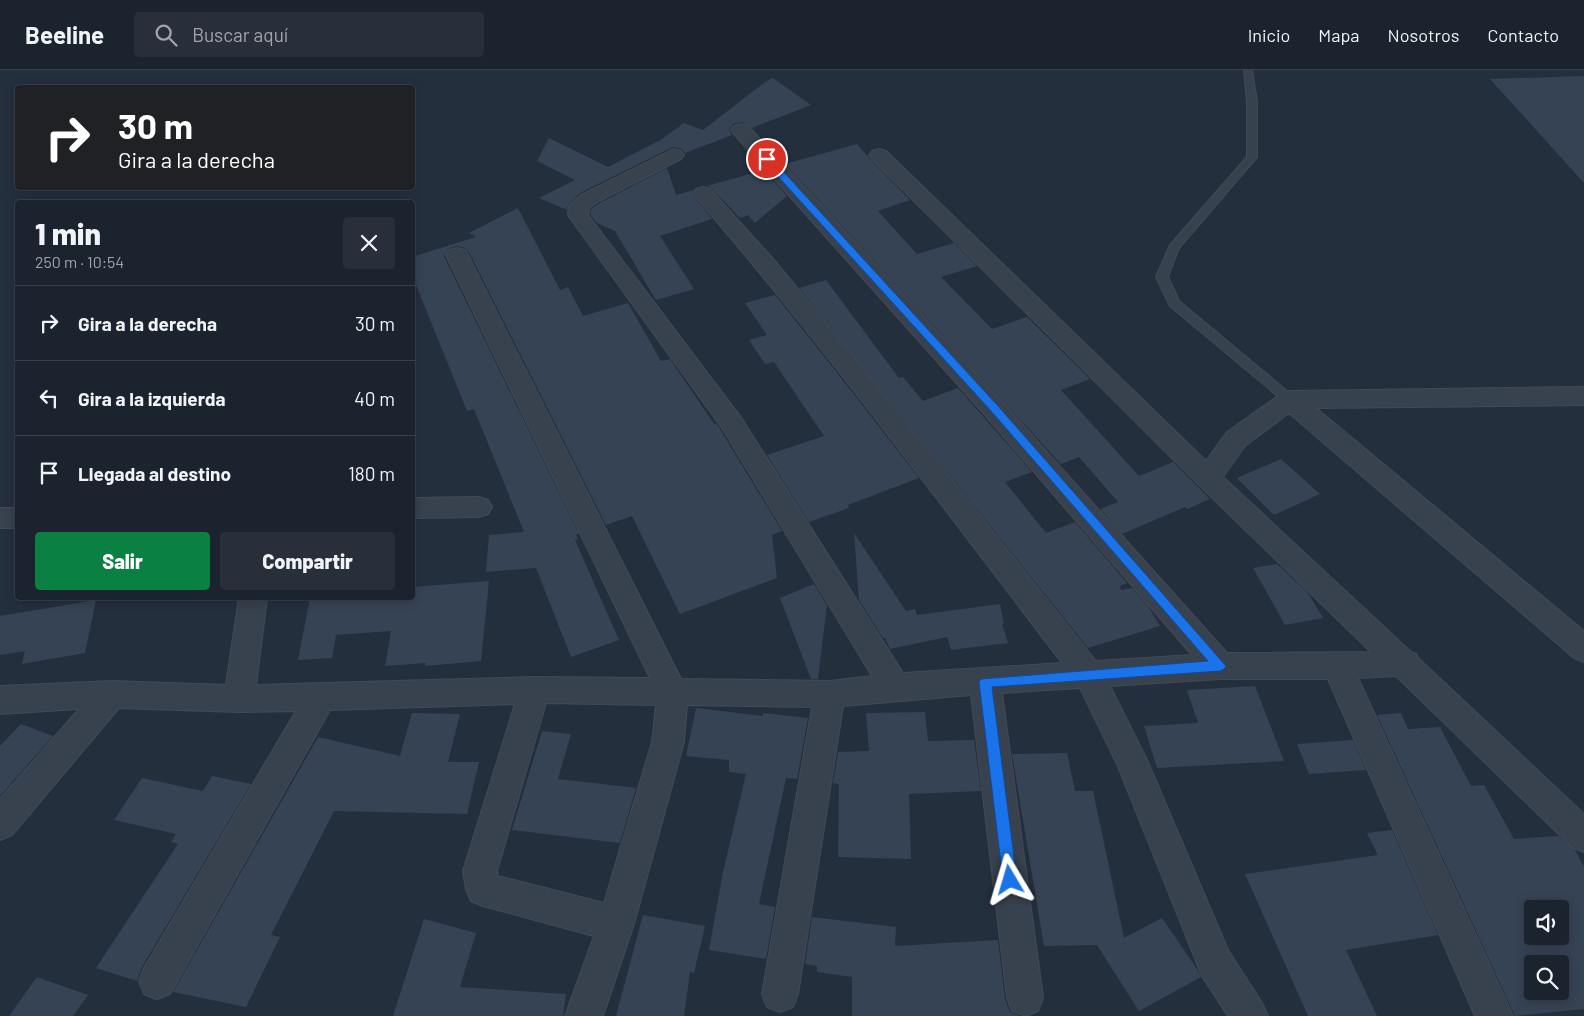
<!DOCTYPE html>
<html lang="es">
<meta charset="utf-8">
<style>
:root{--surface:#1b232e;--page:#282f3a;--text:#f1f3f6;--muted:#a0a4aa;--line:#39404a;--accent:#0b8043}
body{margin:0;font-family:Barlow,sans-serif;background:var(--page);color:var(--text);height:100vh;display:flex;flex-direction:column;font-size:19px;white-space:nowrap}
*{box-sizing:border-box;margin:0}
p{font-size:16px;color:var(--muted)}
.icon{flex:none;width:28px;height:28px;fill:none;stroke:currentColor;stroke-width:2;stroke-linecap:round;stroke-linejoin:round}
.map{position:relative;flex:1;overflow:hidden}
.side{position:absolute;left:15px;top:130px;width:400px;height:400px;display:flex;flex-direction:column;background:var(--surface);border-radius:5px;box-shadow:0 2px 12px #0003,0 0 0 1px var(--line)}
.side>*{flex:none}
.top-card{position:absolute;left:15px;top:15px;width:400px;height:105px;border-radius:5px;box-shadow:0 2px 12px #0003,0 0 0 1px var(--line);background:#202124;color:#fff;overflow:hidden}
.tools{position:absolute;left:1524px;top:830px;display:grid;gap:10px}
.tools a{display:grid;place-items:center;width:45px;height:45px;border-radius:5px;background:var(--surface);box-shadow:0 2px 12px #0003,0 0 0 1px var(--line);font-size:25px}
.pin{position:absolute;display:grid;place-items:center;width:42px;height:42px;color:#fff;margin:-21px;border:2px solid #fff;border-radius:50%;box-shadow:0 1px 5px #0007}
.me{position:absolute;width:55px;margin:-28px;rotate:353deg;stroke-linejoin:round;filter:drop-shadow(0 0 4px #0008)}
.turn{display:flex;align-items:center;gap:18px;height:105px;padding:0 20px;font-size:22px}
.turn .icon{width:65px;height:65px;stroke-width:2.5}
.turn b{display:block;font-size:35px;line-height:42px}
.round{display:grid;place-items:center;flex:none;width:52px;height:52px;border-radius:5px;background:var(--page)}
.summary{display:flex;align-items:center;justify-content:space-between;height:85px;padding:0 20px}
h1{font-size:30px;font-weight:800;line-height:38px}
.action{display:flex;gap:10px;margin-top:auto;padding:10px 20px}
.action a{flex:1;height:58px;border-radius:5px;background:var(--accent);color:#fff;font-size:20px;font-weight:800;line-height:58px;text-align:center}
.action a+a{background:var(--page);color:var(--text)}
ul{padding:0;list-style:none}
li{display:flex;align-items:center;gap:15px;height:75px;padding:0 20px;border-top:1px solid var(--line)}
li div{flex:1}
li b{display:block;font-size:19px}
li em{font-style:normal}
header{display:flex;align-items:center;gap:30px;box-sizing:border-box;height:70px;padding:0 25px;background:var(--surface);border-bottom:1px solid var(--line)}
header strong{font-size:24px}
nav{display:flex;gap:28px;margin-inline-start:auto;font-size:18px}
.search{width:350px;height:45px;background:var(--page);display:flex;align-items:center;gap:12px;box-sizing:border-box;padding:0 18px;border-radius:5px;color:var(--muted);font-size:19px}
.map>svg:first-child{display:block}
.building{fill:#364354;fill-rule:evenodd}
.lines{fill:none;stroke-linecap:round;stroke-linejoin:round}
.service-casing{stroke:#414a57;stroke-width:2}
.minor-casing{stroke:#414a57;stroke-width:2}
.service{fill:#38414e;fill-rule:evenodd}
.minor{fill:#38414e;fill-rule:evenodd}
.route{fill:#1a73e8;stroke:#114b97}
</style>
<header>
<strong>Beeline</strong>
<div class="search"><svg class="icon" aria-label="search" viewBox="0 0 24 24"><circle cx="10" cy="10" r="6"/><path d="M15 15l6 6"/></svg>Buscar aquí</div>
<nav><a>Inicio</a><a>Mapa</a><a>Nosotros</a><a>Contacto</a></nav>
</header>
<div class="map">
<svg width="1584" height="946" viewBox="0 0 1584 946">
<rect width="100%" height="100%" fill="#242f3e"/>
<!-- building -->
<g class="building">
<path d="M1584,6v107l-94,-104z"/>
<path d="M773,8l38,27 -59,23 -10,-6 -9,2 -4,6 3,5 -47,18 -3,-4 -9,-2 -93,46 -12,12 -1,5 -28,-12 36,-18 -38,-19 12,-23 59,29 50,-26v1l26,-19 19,7 62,-48z"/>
<path d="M857,74l14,16 39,40 -32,11 39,43 37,-11 23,23 -36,11 51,52 35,-12 63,62 -29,11 78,86 34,-14 37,37 -23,10 -2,-2 -63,27 -22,-25 18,-7 -39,-45 -18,7 -2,-2 -274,-298z"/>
<path d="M667,98l9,27 17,-5 -1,4 20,25 -52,17 34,53 -38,11 -41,-69 -18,-8 -7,-9 1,-5 5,-4z"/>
<path d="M764,100l23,26 -32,27 -7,-8 -8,3 -29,-30 -4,-2z"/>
<path d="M518,138l42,82 8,-3 15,29 45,-13 33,58 9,-2 44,65 2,-1 4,6 62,102 -10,4 5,43 -97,36 -48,-98 -26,9 -136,-271 -5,-6 -8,-2 -8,2 -5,8 135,278 -3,1 2,4 -3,1 44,100 -48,17 -35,-89 -50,4 3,-37 35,-3 -50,-123 -7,2 -55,-136v-18l64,-20 -7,-4z"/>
<path d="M826,210l73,98 4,-1 20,24 35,-13 74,84 -27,10 41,51 29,-11 52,61 -7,3 1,4 11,-2 16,18 12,20 -72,22 -289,-360z"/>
<path d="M775,225l60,75 84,108 -71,27 1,3 -40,14 -42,-67 57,-19 -50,-74 -9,2 -16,-24 18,-5 -22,-32z"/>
<path d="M1281,389l39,35 -46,21 -37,-37z"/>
<path d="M854,463l52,78 9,-2 2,6 83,-11 4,20h-2l6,19 -57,7 -4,-13 -57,12 -5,-11h-2l-24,-38z"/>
<path d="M1277,494l31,29 15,25 -38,7 -32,-57z"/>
<path d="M489,511l-8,80 -56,5 1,-3 -41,3 6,-35 -55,4 -4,23 -34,2 12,-62h102v-11z"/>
<path d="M814,514l13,21 -9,74h-7l-31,-81z"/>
<path d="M96,530l-11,53 -63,11 3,-13 -25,4v-39z"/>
<path d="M1255,616l29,75 -127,7 -13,-42 54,-3 -11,-33z"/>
<path d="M696,638l67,8v-3l45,5 -11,61 -11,-1 -27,126 16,3 -9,52 -57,-9 14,-78 23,-98 -17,-2v-12l-43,-4z"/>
<path d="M925,642l3,29 46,-1 7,51 -72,3 2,65 -73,-2 1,-73 -6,-1 5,-31 31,-1 -3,-38z"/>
<path d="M412,643l48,1 -12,48h31l-12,52 -133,-3 -63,124 9,2 -34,70 -73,-15 145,-255 82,19z"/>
<path d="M1401,643l7,16 32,-2 31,59 13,-1 30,54 44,-3 17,14 9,17v142l-69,7 -138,-301zM1532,839h28v27h-28zM1532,894h28v27h-28z"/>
<path d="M21,654l32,12 -53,60v-50z"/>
<path d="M542,661l29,3 -13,45 78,9 -16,55 -108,-13z"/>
<path d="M1353,670l13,30 -57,4 -12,-30z"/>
<path d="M1067,683l8,38h18l31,147 38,-20 35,51 4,8 -62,34 -42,-66 -53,1 -32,-192z"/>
<path d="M212,706l39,8 -109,183 -5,14 -41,-13 82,-124 -7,-2 5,-8 -62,-14 28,-42 61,13z"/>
<path d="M1392,760l46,105 -92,15 31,66h-69l-63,-142 133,-19 -11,-22z"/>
<path d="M643,845l62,11 -11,47 -4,-1 -6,44h-68z"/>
<path d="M812,847l84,10 -1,19 103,-6 7,59 5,13 10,4h-168v-39l-35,-5v-6l-12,-2z"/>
<path d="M424,849l52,14 -16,54 106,7 -3,22h-170z"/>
<path d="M37,907l51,18 -15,21h-64z"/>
</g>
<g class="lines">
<defs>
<path id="service" d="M1244,0h8l5,32v55l-78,91 -11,29 11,24 115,96 2,3 -2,3h-8l-116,-97 -14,-29 14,-32 77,-88v-55z"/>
<g id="minor">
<path d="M741,54l7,2 255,277 224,250 144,-1 -172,-167 -327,-326 -3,-4 3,-4 7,-2 7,2 320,310 21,-29 54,-38 9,-3 294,-4v18l-268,3 268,223v31l-10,-4 -285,-245 -44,33 -22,31 188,175 5,2 2,4 166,156v38l-12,-5 -176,-171 -38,2 155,338h-38l-147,-337h-108l-110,7 37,74 81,190 34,53 6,13h-40l-26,-40 -85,-212 -37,-76 -78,5 41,305 -5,13 -12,5 -14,-5 -5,-13 -36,-303 -128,11 -45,288 -5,13 -13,5 -13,-5 -5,-13 50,-287 -125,-2 -3,37 -50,182 -31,92h-38l29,-80 -111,-30 -12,-5 -5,-12 -3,-18 52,-167 -185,6 -160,284 -13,5 -13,-5 -5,-13 5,-13 152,-257 -57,1 -120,-4 -107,127 -12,5v-41l79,-90 -79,5v-28l112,-5 114,4 13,-87h28l-11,87 279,-8 115,1 -204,-423 3,-5 8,-2 8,2 3,5 213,424 149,2 42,-5 -150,-248 -154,-213 1,-9 12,-11 93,-46 7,2 3,4 -3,4 -86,44 -6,5 -1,7 152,201 163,257 159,-10c-120,-157 -237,-316 -366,-466l-3,-4 3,-4 7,-2 7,2 64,71 76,93 246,308 96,-6 -207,-240 -251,-281 -3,-4 3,-4zM546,633l110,2 -4,37 -48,161 -106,-27 -1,-5z"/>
<path d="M479,427l9,3 4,7 -4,7 -9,3 -67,1v-20z"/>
<rect x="0" y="438" width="18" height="20"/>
</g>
</defs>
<!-- service casing -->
<use href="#service" class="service-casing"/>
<!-- minor casing -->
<use href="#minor" class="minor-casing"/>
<!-- service -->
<use href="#service" class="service"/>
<!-- minor -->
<use href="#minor" class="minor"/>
</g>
<!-- route -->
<path class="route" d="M764,87h6l228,249 228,260 -2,3 -4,2 -228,16 25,193 -2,5 -5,2 -5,-2 -2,-5 -24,-198 2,-3 227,-18 -217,-250 -227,-250z"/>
</svg>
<div class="tools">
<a><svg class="icon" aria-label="sound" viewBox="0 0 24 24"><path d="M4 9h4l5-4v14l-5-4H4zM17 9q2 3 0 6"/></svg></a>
<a><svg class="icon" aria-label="search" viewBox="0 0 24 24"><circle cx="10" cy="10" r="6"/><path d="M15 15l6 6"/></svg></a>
</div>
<div class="pin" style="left:767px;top:89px;background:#d93025"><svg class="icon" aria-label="arrive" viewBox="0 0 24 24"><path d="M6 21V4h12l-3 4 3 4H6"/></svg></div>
<svg class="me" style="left:1010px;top:810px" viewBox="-20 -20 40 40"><path d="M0-17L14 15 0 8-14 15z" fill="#1a73e8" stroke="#fff" stroke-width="4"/></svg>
<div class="top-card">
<div class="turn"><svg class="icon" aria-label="right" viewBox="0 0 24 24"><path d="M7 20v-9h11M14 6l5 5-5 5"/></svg><div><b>30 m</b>Gira a la derecha</div></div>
</div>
<section class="side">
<div class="summary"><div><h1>1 min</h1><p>250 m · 10:54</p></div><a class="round"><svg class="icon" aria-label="close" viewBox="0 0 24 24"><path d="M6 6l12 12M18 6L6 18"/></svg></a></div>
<ul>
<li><svg class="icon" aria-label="right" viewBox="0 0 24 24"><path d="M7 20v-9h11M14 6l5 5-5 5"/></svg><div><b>Gira a la derecha</b></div><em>30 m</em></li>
<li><svg class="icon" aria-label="left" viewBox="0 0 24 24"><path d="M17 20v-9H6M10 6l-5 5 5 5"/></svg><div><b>Gira a la izquierda</b></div><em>40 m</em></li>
<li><svg class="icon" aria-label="arrive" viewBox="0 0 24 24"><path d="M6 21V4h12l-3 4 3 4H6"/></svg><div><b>Llegada al destino</b></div><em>180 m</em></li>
</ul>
<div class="action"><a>Salir</a><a>Compartir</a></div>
</section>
</div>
